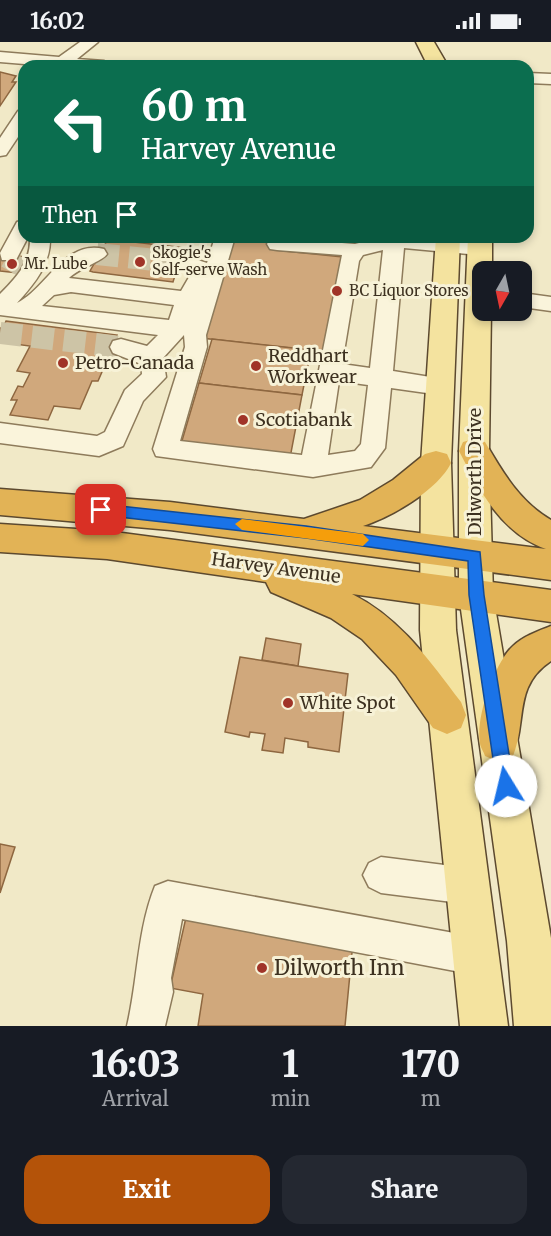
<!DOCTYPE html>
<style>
:root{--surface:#171b24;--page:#242831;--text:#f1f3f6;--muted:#9ea1a6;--accent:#b45309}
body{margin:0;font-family:Merriweather,serif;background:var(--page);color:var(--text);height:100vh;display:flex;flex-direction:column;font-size:22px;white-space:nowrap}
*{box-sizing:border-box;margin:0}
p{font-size:20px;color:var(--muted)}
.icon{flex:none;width:33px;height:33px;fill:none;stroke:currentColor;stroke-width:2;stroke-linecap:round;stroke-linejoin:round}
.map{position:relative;height:984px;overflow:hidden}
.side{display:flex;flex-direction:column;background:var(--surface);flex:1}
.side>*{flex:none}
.hud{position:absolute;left:18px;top:18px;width:516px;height:183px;border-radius:18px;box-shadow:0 3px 9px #0003;background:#0b6e4f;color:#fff;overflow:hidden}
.needle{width:39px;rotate:189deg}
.buttons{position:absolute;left:472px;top:219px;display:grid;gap:12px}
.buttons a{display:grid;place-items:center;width:60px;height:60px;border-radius:12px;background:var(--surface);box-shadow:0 3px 9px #0003;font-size:30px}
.pin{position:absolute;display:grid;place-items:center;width:51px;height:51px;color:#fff;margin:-26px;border-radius:12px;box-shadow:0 3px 9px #0006}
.me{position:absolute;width:66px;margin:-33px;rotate:351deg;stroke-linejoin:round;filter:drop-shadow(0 0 4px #0008)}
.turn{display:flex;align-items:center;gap:21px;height:126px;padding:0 24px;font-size:27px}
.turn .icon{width:78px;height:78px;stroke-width:2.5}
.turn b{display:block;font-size:42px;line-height:51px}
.then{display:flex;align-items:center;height:57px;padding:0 24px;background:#0003;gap:12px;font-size:22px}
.eta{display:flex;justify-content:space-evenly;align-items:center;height:102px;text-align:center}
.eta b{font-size:36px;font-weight:800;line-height:42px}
.action{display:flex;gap:12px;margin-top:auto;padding:12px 24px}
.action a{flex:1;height:69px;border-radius:18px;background:var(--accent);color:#fff;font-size:24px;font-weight:800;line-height:69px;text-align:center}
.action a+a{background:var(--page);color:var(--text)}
.status{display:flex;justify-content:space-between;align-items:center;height:42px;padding:0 30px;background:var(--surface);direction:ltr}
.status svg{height:16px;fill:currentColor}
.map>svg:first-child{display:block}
.building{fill:#d0a87c;stroke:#8e6740;stroke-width:1.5}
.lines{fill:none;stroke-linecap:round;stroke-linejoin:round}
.minor-tunnel{stroke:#cdc4a6;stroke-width:22;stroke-dasharray:22 10;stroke-linecap:butt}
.minor-casing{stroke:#8e7b5b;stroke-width:3}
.major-casing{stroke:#5c492f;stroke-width:3}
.highway-casing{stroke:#5c492f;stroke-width:3}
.minor{fill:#faf4db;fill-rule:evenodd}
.major{fill:#f4e39f;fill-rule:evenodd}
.highway{fill:#e2b356;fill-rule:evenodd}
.route{fill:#1a73e8;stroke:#114b97;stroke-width:1.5}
.slow{fill:#f59e0b}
.poi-dot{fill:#a03428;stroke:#f7f2d7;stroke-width:2}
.labels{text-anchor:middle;stroke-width:6;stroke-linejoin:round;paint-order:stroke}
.far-poi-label{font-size:15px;fill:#3d3120;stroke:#f7f2d7;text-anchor:start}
.poi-label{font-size:18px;fill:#3d3120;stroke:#f7f2d7;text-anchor:start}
.street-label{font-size:18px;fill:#3d3120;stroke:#f7f2d7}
.near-poi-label{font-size:21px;fill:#3d3120;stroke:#f7f2d7;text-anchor:start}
</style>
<div class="status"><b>16:02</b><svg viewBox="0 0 49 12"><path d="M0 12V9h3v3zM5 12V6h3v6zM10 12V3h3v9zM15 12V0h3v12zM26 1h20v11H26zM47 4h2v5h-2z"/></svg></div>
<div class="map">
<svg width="551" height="984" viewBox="0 0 551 984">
<rect width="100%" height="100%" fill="#f1e9c7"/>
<!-- building -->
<g class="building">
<path d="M0,30l16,4 -4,6h4l-16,24z"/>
<path d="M232,195l46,2 -3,11 68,7 -16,95 -126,-14z"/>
<path d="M108,197l77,9 -4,11 2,10h-6l-4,13 -80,-10 -3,-1z"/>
<path d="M0,212l27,3 -9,16 -18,-2z"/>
<path d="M6,279l111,14 -3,6 9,2 -5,13h-9l-11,25h-6l-12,28 -26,-3 -6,14 -38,-5 7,-15h-6l7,-14 5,1 7,-14 -13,-2 13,-25 -30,-4v-14h3z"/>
<path d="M212,297l99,11 -9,45 -103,-12z"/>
<path d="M199,341l103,12 -12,63 -109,-14z"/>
<path d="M266,596l35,6 -3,22 -36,-6z"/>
<path d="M240,615l108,17 -9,78 -31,-5v-5l-23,-4 -2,15 -21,-3 3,-16 -15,-2 -1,5 -24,-5z"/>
<path d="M0,802l15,3 -15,46z"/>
<path d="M187,871l166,29 -8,84h-147l5,-32 -33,-6z"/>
</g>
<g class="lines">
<!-- minor-tunnel -->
<g class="minor-tunnel">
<path d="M97,212l88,9"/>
<path d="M11,230l9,-16"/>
<path d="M0,291l121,14"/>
</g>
<defs>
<g id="minor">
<path d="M80,0h18l-21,17 27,2 8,5h-63l-49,-4v-10l59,5z"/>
<path d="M528,31l23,1v10l-23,-1z"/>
<path d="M24,68v18l-18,27 -6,1v-18l18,-27z"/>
<path d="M24,178v17h4l-12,23h-14l-2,-7 17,-31z"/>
<path d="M30,195h20c1,27 -15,46 -33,66 29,-14 48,-64 87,-54l3,5c-4,7 -28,14 -38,24l112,13 11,-19 -14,-4 -3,-5 3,-5 7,-2 22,7 8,-26h20l-29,98 1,12 -27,94 122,14 40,-200 -65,-5 -7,-1 -3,-5 3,-5 7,-1 78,6 28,-7h36l60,6 7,1 3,5 -3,5 -7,1 -75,-7 -11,123 56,9 4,6 -4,6 -8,3 -50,-7 -6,60 -14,19 -58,10 -157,-21 -3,-7 32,-102 -1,-12 -21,23 3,19 -23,24 -20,45 -24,10 -99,-13v-20l97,13 8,-4 20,-42 17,-16 -1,-10 -28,-11 -3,-6 3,-6 8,-2 26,7 11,-11 -158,-20v-21c17,-17 31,-32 30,-57zM383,208l-13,118 -28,-4 17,-103 4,-6zM71,250l103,13 -5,15 -127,-14 12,-11zM339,339l29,4 -7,59 -6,7 -27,4z"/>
<path d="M522,251l29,4v14l-29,-4z"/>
<path d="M381,815l87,11 13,5 5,13 -5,13 -13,5 -87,-11 -12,-6 -6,-12 6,-12z"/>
<path d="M168,839l308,56 13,6 6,13 -6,13 -13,6 -294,-56 -11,59 2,14 -8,34h-38c11,-46 10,-95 28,-140z"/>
</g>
<g id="major">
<path d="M416,0h18l14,24h-20z"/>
<path d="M436,195h24l-9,226 5,167 52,396h-48l-40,-396 1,-167z"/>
<path d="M468,195h24v35h-9v38h8l-2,141 4,144 58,343v88h-37l-7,-85 -48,-346v-144z"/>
</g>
<g id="highway">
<path d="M474,397l11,3c18,31 35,60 66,78v60l-381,-50 -170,-15v-26l170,13 134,17 56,-19 33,-20 32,-26 11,-3 11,3 4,9c-13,27 -60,54 -88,63l183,23c-44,-15 -67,-59 -87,-98l4,-9z"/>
<path d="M0,482l107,7 444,59v32l-199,-28c48,24 77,66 109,108l5,13 -5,13 -14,6 -14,-6 -37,-53 -34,-36 -31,-21 -60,-26 -5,-10 -159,-23 -107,-7z"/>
<path d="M551,584v35c-38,25 -24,60 -38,95l-14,6 -14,-6c-1,-4 -5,-9 -5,-13 -5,-25 15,-81 33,-97 11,-10 25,-15 38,-20z"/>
</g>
</defs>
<!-- minor casing -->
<use href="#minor" class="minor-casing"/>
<!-- major casing -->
<use href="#major" class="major-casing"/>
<!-- highway casing -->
<use href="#highway" class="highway-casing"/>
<!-- minor -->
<use href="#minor" class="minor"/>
<!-- major -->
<use href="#major" class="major"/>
<!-- highway -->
<use href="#highway" class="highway"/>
</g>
<!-- route -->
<path class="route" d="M101,462l205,22 174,26 4,43 30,191 -2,6 -6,3 -6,-3 -3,-6 -28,-191 -1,-34 -162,-23 -205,-23 -7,-5z"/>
<!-- slow -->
<path class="slow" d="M242,477l121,15 6,6 -6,6 -121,-16 -7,-6z"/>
<!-- markers -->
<g class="poi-dot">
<circle cx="140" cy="220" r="6"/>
<circle cx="12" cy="222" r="6"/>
<circle cx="337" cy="249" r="6"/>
<circle cx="63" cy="321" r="6"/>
<circle cx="256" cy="324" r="6"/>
<circle cx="243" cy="378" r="6"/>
<circle cx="288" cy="661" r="6"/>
<circle cx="262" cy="926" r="6"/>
</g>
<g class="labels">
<!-- far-poi labels -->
<g class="far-poi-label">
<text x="152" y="216">Skogie's<tspan x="152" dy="17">Self-serve Wash</tspan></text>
<text x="24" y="227">Mr. Lube</text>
<text x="349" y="254">BC Liquor Stores</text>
</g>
<!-- poi labels -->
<g class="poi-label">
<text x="268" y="320">Reddhart<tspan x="268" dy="21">Workwear</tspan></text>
<text x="75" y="327">Petro-Canada</text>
<text x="255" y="384">Scotiabank</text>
<text x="300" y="667">White Spot</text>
</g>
<!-- street labels -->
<g class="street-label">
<text transform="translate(475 430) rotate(-90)" y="6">Dilworth Drive</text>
<text transform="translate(276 526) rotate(8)" y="6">Harvey Avenue</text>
</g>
<!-- near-poi labels -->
<g class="near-poi-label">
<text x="274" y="933">Dilworth Inn</text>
</g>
</g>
</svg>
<div class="buttons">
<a><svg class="needle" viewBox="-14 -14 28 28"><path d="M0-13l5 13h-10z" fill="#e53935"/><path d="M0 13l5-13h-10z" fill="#9ea1a6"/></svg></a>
</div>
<div class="pin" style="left:101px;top:468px;background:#d93025"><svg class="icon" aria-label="arrive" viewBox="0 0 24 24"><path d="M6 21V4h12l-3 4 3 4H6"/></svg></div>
<svg class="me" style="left:506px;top:744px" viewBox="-20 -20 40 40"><circle r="19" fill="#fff"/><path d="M0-13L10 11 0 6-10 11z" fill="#1a73e8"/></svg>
<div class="hud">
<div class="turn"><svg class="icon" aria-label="left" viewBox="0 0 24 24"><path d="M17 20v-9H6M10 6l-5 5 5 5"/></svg><div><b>60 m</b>Harvey Avenue</div></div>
<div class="then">Then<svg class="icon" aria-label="arrive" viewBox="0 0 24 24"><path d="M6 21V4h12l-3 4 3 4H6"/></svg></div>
</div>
</div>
<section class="side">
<div class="eta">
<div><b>16:03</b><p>Arrival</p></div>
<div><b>1</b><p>min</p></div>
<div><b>170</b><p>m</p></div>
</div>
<div class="action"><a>Exit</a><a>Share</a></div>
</section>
